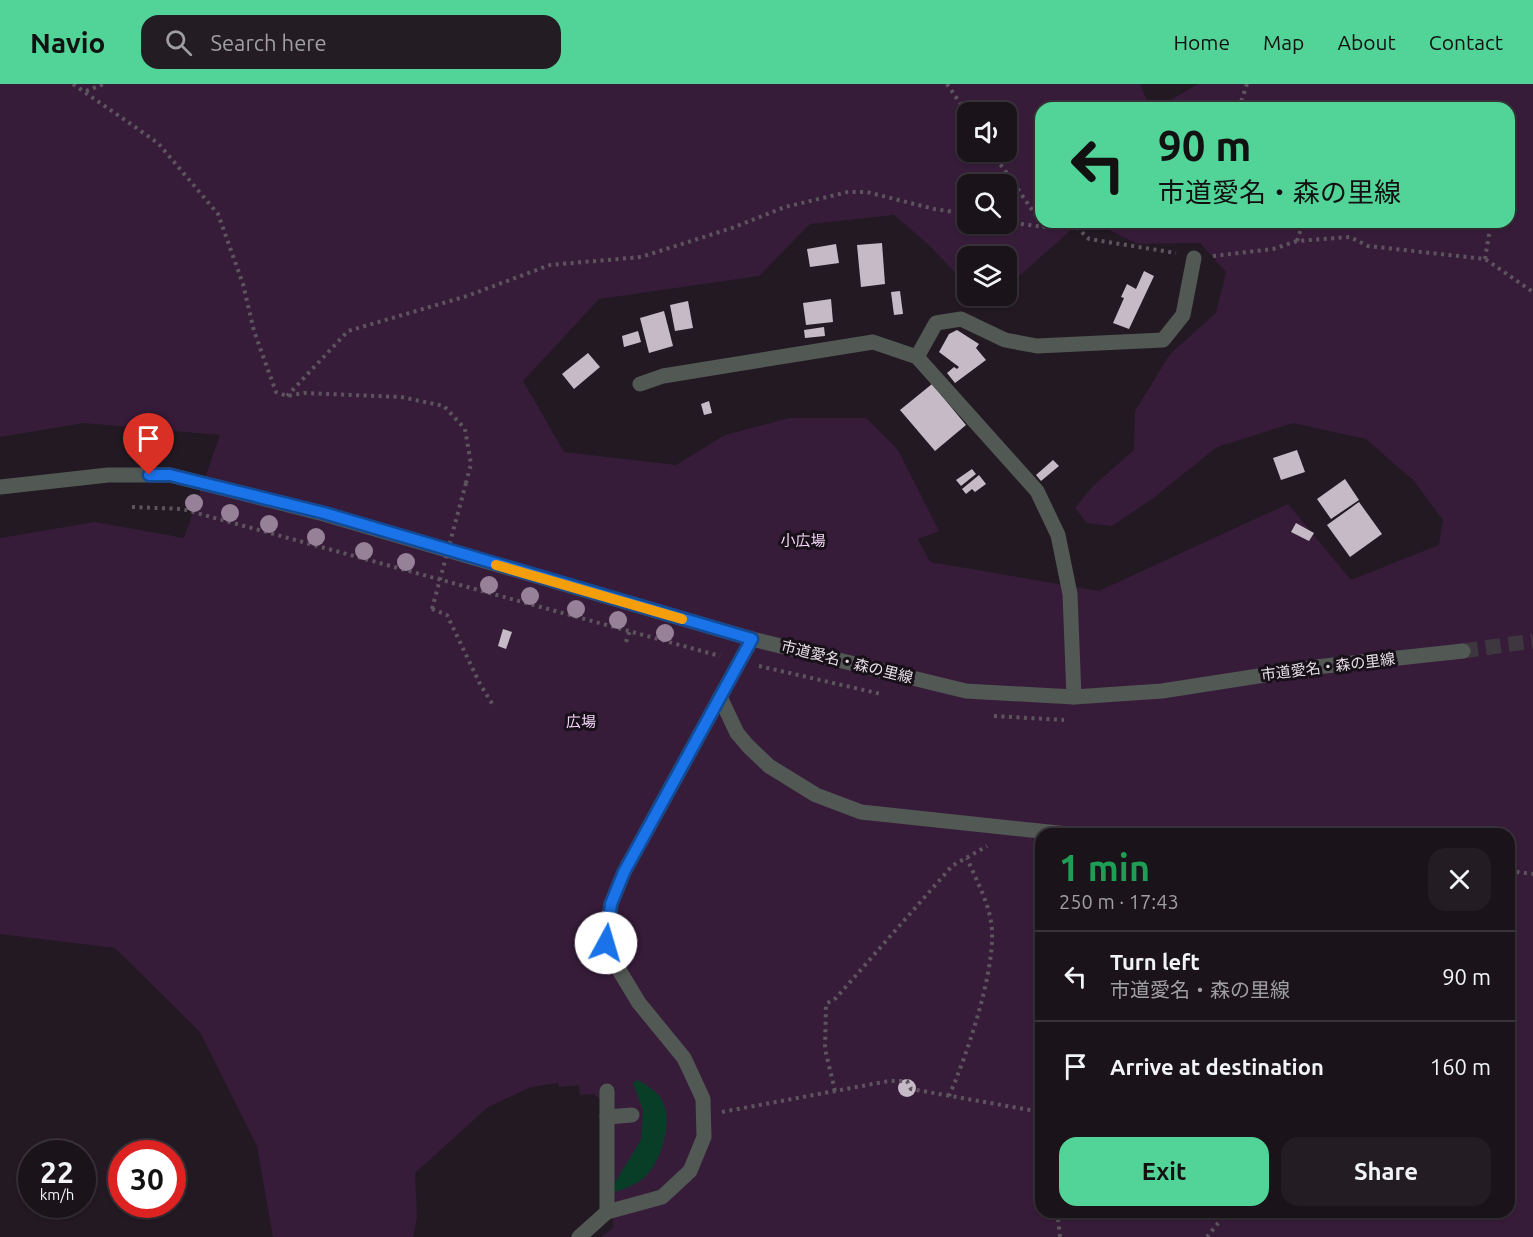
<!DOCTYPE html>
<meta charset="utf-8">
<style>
:root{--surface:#1a131a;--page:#231c23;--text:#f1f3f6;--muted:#9f9ea2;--line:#383239;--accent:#52d397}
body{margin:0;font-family:Ubuntu,"Noto Sans JP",sans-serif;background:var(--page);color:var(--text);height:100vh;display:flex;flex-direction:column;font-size:22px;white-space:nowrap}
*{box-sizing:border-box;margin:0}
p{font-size:20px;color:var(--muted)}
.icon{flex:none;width:33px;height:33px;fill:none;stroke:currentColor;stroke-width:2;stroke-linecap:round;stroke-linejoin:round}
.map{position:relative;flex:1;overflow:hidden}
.side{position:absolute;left:1035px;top:744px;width:480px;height:390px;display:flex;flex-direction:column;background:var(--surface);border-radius:18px;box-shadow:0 2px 4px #0004,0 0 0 2px var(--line)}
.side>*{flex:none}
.guide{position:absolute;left:1035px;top:18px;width:480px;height:126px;border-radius:18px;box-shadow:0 2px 4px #0004,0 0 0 2px var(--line);background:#52d397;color:#111;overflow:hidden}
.tools{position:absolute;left:957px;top:18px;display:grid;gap:12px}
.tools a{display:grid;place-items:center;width:60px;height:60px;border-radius:12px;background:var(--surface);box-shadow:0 2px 4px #0004,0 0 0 2px var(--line);font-size:30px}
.speed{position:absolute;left:18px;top:1056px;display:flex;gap:12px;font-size:30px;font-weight:700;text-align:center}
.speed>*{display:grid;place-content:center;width:78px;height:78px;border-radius:50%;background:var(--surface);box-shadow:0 2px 4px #0004,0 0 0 2px var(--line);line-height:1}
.speed small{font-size:15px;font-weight:400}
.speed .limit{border:9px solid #d22;background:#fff;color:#111}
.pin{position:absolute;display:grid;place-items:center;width:51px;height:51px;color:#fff;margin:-62px -26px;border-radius:50% 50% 50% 0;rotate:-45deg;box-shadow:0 0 6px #0007}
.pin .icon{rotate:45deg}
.me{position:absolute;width:66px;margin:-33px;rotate:6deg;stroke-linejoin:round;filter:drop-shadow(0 0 4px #0008)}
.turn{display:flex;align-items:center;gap:21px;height:126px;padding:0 24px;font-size:27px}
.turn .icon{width:78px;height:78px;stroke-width:2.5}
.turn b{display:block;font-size:42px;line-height:51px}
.round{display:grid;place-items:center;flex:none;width:63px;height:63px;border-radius:18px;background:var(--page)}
.head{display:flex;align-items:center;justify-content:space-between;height:102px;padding:0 24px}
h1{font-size:36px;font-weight:700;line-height:45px;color:#1e9e55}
.primary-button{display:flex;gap:12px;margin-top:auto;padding:12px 24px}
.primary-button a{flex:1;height:69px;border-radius:18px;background:var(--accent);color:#111;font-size:24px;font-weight:700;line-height:69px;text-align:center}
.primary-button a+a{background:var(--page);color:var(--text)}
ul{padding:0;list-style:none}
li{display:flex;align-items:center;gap:18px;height:90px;padding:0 24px;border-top:2px solid var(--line)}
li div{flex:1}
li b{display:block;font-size:22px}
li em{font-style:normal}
header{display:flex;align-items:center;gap:36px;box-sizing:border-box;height:84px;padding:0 30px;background:var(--accent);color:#111}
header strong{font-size:28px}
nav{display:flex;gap:33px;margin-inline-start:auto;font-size:21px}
.search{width:420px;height:54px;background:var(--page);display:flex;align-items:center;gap:15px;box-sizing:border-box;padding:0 21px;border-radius:18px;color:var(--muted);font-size:22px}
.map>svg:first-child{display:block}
.green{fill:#371c3a;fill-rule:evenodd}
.water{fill:#083d27}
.building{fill:#c6bac7}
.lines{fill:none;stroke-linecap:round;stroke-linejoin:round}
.minor-tunnel{stroke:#3f3740;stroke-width:15;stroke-dasharray:15 8;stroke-linecap:butt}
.path{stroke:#5d555e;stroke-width:4;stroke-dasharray:3 4.5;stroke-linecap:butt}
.minor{stroke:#525854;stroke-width:15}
.path-bridge{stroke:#5d555e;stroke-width:4;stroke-dasharray:3 4.5;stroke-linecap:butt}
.tree{fill:#978199}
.route-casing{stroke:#114b97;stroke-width:15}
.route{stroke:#1a73e8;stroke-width:10}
.slow{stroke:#f59e0b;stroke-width:10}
.labels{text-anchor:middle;stroke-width:6;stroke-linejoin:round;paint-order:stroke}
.park-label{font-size:15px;fill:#f6d6f9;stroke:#181019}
.street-label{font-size:15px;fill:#e5dfe5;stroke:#181019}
</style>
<header>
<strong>Navio</strong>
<div class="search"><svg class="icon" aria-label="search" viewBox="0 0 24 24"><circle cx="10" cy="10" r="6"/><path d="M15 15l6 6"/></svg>Search here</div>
<nav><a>Home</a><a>Map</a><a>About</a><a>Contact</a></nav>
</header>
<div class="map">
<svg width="1533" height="1153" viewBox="0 0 1533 1153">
<rect width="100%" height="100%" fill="#221923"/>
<!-- green -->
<path class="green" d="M0,0h1140l10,24h-109v114h39l-62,55 -11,4 -1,-25h-38l-1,25 -5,-1 -33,-35 -35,-30 -84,9 -51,52 -160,23 -76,82 41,71 112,13 49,-30 64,-17h77l32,32 41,81 -21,8 12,23 169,29 189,-87 63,76 88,-35 4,-25 -29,-39 -48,-42 -73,-16 -76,24 -65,52 -40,27 -25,-3 -12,-15 18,-22 41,-36 1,-39 35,-57 46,-41 10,-41 -26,-29 -62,1 -33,-16 -2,-6h406v-114h-352l41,-24h335v1153h-932l12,-9 1,-116 -20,-18 -14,1 -1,-10 -20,2 -1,-4 -27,4 -43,20 -73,66 2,44 -4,20h-140l-16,-91 -57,-114 -85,-84 -115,-14v-396l95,-16 89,16 36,-103 -136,-12 -84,14zM968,28h38v40h-38zM968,100h38v40h-38zM1041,750h468v378h-468z"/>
<!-- water -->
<path class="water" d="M638,996c9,5 20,12 25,22 10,20 -2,60 -18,75 -7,7 -21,12 -30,15l-3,-5 29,-47 2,-30 -10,-27z"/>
<!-- building -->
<g class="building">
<path d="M882,159l3,41 -24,3 -4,-42z"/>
<path d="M836,160l3,19 -29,4 -3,-18z"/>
<path d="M1144,187l10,5 -25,53 -16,-6 11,-25 -3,-1 6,-13 9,5z"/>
<path d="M900,207l3,23 -9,1 -3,-23z"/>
<path d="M831,215l2,23 -27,3 -3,-22z"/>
<path d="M688,217l5,27 -18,3 -5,-26z"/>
<path d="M664,227l9,35 -24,7 -9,-35z"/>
<path d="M824,243l1,9 -20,2 -1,-8z"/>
<path d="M957,246l22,14 -3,4 10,12 -31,23 -8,-10 7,-6 3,2 2,-2 -20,-15 10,-18z"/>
<path d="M638,247l3,11 -17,5 -2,-11z"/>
<path d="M588,269l12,14 -26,22 -12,-15z"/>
<path d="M932,300l34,41 -31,26 -35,-41z"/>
<path d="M709,317l3,12 -8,2 -3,-11z"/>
<path d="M1297,366l8,22 -24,8 -8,-22z"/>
<path d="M1053,376l6,6 -18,15 -5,-6z"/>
<path d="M972,385l4,5 -15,12 -5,-6z"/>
<path d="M979,391l7,9 -11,8 -3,-3 -6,5 -4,-5z"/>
<path d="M1345,395l14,21 -28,19 -14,-20z"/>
<path d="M1359,418l23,32 -32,23 -23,-32z"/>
<path d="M1296,439l18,10 -5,8 -18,-9z"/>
<path d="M503,545l9,3 -6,17 -8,-3z"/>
<circle cx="907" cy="1004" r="9"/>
</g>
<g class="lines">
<!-- minor-tunnel -->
<path class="minor-tunnel" d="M1463,567l70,-10"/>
<!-- path -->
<g class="path">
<path d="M73,0l85,59 60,71 25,70 11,47 22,61 11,4 17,-3 97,4 43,9 21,23 6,35 -5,19"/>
<path d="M947,0l21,31"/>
<path d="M86,7l18,-7"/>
<path d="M1239,24l8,-24"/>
<path d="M992,68l52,75"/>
<path d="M1006,138l38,5 10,-5"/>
<path d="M1071,138l18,17 87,14"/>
<path d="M1297,157l6,-19"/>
<path d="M1213,172l60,-7 24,-8 53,-4 18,9 117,13 48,33"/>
<path d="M1485,175l6,-37"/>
<path d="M287,312l61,-65 119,-35 83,-31 91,-8 91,-29 53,-21 63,-15h19l67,17 34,5"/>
<path d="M132,423l50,2 538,147"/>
<path d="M432,525l15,6 33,69 13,21"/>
<path d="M626,558l4,-12"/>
<path d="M759,582l122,28"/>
<path d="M994,632l70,4"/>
<path d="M1509,787l24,3"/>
<path d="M835,1007l-10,-42 1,-45 10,-6 116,-132 35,-20"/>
<path d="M949,1012c18,-41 45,-121 43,-165 -1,-25 -16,-51 -25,-73"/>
<path d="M722,1028l167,-31h18l4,8 130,23"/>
<path d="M1060,1153l-2,-18 8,-7"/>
<path d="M1207,1153l20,-25"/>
</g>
<!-- minor -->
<g class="minor">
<path d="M917,273l19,-34 25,-4 44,21 32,6 126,-6 20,-25 11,-57"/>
<path d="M640,300l23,-8 210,-34 44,15 120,134 21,44 12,59 4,103"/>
<path d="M0,403l108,-12h62l154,39 428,125 214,52 108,6 88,-6 154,-24 147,-16"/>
<path d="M720,613l17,36 11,13 21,20 47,29 45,17 207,22"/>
<path d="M607,1033l25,-2"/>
<path d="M607,1128v-121"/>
<path d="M579,1153l28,-25 55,-15 28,-26 14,-34 -1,-38 -11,-24 -8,-17 -45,-55 -23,-38 -10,-22 5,-39 13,-32 128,-233"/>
</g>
<!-- path-bridge -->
<path class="path-bridge" d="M432,525l34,-126"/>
</g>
<!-- trees -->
<g class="tree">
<circle cx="194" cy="419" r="9"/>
<circle cx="230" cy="429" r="9"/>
<circle cx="269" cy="440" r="9"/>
<circle cx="316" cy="453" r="9"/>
<circle cx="364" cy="467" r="9"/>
<circle cx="406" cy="478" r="9"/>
<circle cx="489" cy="501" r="9"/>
<circle cx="530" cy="512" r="9"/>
<circle cx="576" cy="525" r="9"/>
<circle cx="618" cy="536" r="9"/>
<circle cx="665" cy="549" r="9"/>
</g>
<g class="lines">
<defs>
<path id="route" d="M149,391h21l154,38 428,126 -128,233 -13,32 -5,39"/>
</defs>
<!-- route casing -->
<use href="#route" class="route-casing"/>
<!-- route -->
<use href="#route" class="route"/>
<!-- slow -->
<path class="slow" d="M496,481l186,54"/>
</g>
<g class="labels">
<!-- park labels -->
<g class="park-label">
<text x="803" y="462">小広場</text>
<text x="581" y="643">広場</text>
</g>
<!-- street labels -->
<g class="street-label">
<text transform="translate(847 578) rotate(14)" y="5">市道愛名・森の里線</text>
<text transform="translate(1328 583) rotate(-7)" y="5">市道愛名・森の里線</text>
</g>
</g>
</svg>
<div class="tools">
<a><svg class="icon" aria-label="sound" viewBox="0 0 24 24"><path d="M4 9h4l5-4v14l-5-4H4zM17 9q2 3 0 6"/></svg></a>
<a><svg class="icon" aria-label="search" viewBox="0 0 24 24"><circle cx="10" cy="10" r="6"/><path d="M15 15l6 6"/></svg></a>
<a><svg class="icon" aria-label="layers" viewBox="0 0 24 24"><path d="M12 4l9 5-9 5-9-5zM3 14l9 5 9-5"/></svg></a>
</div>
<div class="speed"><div>22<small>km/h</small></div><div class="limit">30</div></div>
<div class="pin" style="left:149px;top:391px;background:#d93025"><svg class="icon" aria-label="arrive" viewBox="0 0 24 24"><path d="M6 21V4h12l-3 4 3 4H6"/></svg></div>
<svg class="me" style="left:606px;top:859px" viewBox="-20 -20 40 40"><circle r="19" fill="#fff"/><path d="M0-13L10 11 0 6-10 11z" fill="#1a73e8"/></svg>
<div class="guide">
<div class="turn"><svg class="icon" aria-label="left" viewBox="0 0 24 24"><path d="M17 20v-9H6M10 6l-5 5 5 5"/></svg><div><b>90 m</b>市道愛名・森の里線</div></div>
</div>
<section class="side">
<div class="head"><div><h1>1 min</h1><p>250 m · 17:43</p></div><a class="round"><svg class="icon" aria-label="close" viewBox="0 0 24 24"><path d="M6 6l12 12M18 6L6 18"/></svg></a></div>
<ul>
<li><svg class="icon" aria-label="left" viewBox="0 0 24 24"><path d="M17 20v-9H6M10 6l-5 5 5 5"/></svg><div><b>Turn left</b><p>市道愛名・森の里線</p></div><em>90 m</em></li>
<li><svg class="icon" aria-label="arrive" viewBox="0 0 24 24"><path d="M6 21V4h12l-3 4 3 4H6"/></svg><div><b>Arrive at destination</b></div><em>160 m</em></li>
</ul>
<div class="primary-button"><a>Exit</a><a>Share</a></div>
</section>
</div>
